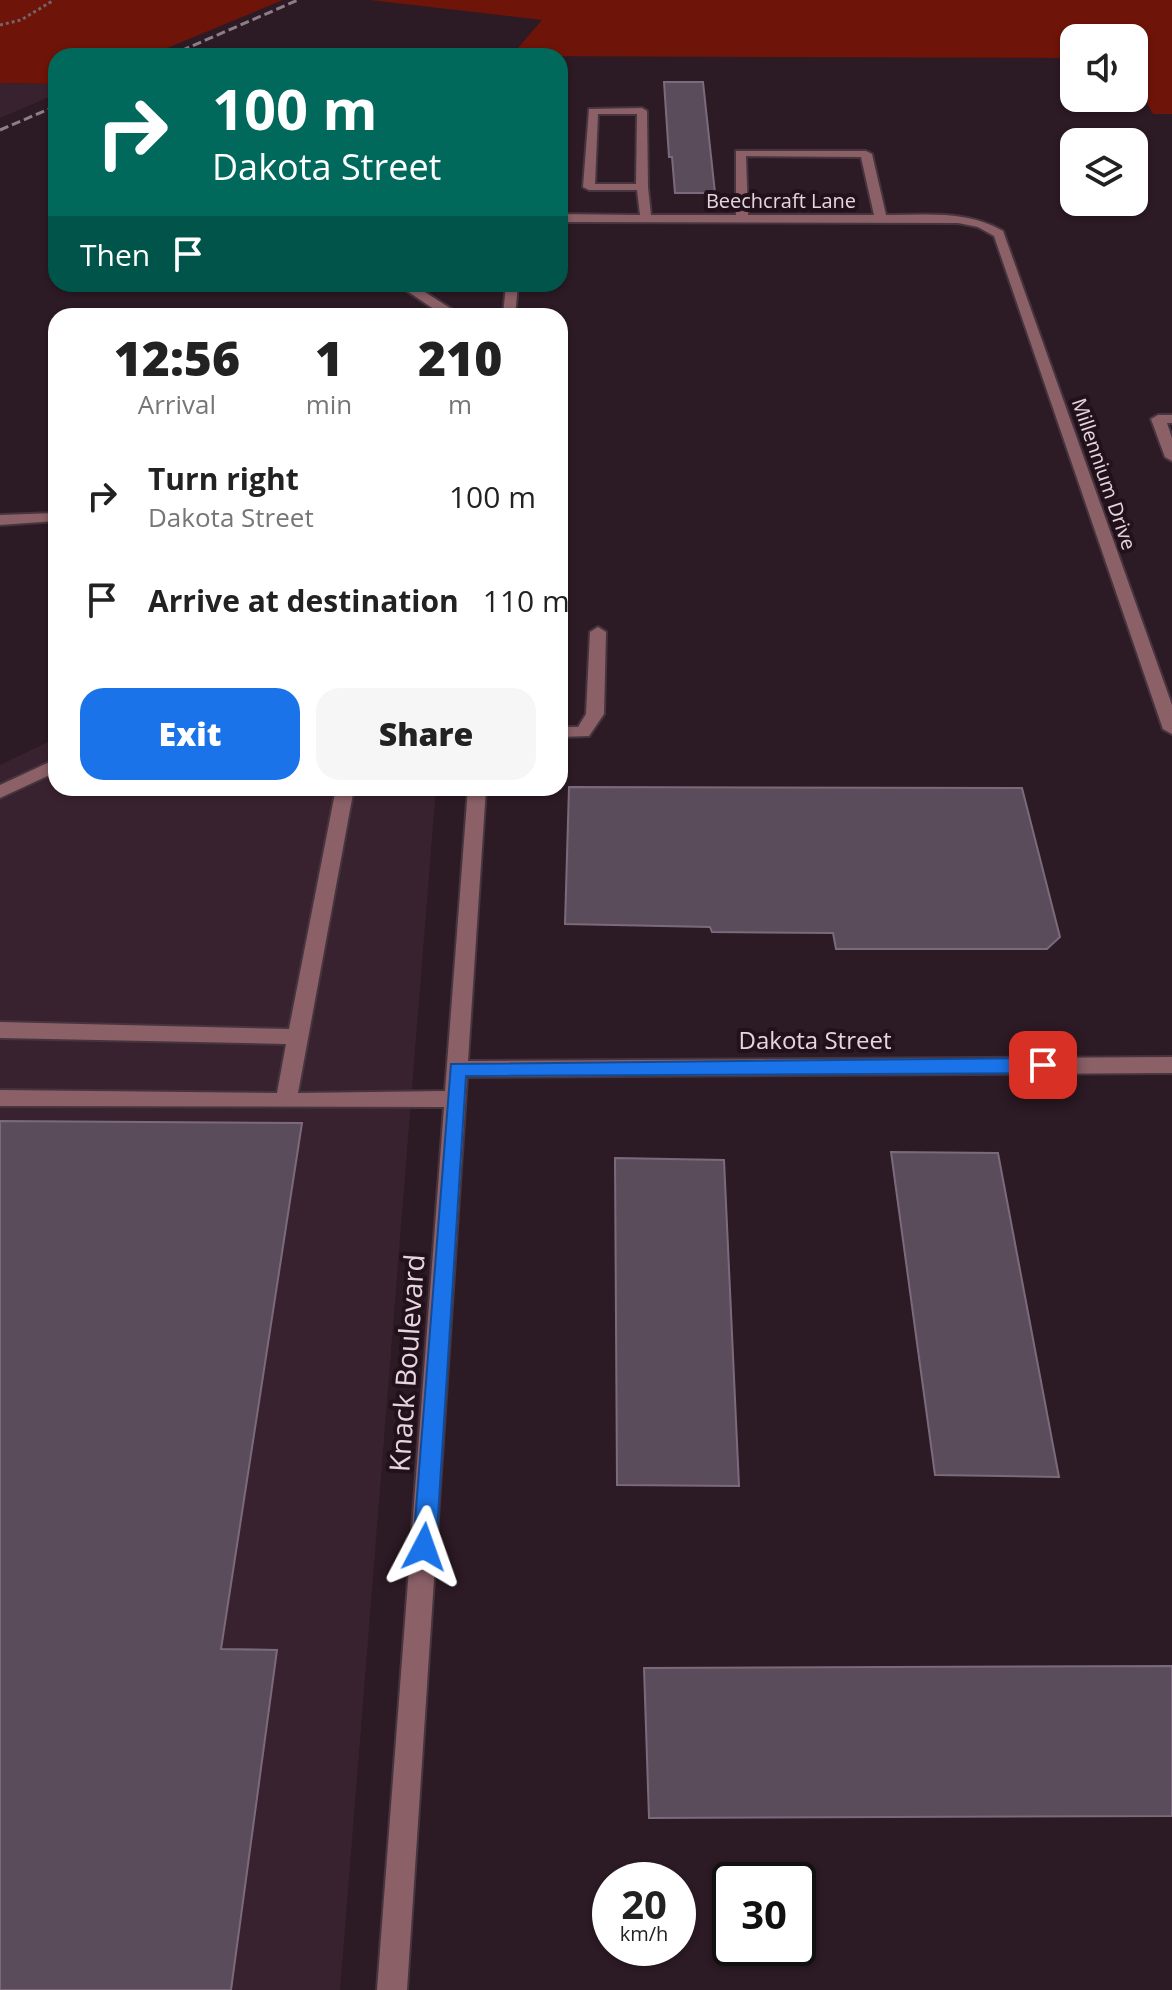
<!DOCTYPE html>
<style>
:root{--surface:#fff;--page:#f6f6f6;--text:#222;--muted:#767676;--accent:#1a73e8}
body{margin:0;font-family:"Open Sans",sans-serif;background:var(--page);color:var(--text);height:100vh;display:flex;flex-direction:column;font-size:30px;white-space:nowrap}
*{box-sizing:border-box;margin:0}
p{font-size:26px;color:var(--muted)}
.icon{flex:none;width:44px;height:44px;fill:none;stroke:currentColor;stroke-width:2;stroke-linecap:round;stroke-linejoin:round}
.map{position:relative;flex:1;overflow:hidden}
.drawer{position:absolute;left:48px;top:308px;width:520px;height:488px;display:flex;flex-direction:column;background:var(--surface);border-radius:24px;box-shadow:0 2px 6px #0004}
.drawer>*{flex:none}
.guide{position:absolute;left:48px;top:48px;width:520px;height:244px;border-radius:24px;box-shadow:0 2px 6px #0004;background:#00695c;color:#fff;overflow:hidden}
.buttons{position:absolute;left:1060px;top:24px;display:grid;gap:16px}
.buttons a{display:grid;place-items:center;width:88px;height:88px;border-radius:16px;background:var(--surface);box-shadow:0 2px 6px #0004;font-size:40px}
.speed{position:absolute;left:592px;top:1862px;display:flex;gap:16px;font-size:40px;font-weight:700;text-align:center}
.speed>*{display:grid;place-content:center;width:104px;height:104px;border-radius:50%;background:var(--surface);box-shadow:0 2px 6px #0004;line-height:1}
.speed small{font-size:20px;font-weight:400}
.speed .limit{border:4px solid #111;border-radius:12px;background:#fff;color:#111}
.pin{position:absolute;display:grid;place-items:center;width:68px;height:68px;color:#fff;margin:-34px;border-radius:16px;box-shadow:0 4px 12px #0006}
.me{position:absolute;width:88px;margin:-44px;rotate:4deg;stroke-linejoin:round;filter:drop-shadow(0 0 6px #0008)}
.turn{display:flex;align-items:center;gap:28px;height:168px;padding:0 32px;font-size:36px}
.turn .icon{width:104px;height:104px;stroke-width:2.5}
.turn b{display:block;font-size:56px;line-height:68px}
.then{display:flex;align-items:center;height:76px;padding:0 32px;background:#0003;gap:16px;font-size:30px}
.eta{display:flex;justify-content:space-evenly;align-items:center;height:136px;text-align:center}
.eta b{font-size:48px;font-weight:800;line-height:56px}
.button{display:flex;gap:16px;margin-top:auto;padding:16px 32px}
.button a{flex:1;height:92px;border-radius:24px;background:var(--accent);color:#fff;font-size:32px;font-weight:800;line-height:92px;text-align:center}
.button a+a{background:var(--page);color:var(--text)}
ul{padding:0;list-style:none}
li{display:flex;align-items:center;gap:24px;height:104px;padding:0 32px}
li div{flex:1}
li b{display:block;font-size:30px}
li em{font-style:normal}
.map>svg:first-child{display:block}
.built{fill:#39222f}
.green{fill:#6f1408}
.building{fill:#5b4c5c;stroke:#7b6a7c;stroke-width:2}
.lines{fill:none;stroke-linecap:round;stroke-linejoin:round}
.minor-casing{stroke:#46343e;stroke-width:4}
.path{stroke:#74646d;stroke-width:3;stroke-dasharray:3 3;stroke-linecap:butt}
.minor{fill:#8b6067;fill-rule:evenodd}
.rail{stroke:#8d7d86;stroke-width:3;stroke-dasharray:9 4;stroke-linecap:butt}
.route{fill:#1a73e8;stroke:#114b97;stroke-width:2}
.labels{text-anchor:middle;stroke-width:8;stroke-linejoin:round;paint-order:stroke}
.far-street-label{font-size:20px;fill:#e3d6dd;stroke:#22111a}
.street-label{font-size:24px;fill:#e3d6dd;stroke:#22111a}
.near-street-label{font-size:28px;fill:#e3d6dd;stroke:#22111a}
</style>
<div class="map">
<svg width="1172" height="1990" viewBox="0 0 1172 1990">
<rect width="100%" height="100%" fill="#2c1a24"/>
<!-- built -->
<g class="built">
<path d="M0,83l56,1v10l-56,24z"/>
<path d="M56,738v50h380l-96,1202h-340v-1225z"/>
</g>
<!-- green -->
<g class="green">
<path d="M0,0h283l-135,56h-92v28l-56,-1z"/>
<path d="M370,0h802v114h-19l-19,-36v-40h-60v20l-563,-2 31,-36z"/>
</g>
<!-- building -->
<g class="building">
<path d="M664,82h39l12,111h-40l-3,-36h-3z"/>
<path d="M569,787l453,1 38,149 -13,12h-211l-3,-16 -121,-1 -2,-5 -145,-3z"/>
<path d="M0,1121l302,2 -81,526 56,1 -46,340h-231z"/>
<path d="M891,1152l107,1 61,324 -124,-2z"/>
<path d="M615,1158l109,2 15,326 -122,-1z"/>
<path d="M1172,1666v150l-523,2 -5,-150z"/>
</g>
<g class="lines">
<defs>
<g id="minor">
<path d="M642,108l5,3 1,76 3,28h85v-64h130l6,3 14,61c41,0 81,-5 117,16l169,474v29l-9,-5 -169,-493 -16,-9 -20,-4 -398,-1v-8l80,1 -3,-25h-48l-6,-3 6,-78zM598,114h39l-1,70h-41zM746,156l115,1 13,58h-126z"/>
<path d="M397,284h15l41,26 19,6h-28z"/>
<path d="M506,284h12l-3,32h-12z"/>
<path d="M1158,415h14v8h-5l5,15v23l-7,-4 -14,-38z"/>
<path d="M56,513v8l-56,4v-10z"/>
<path d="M598,627l8,5 -2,82 -15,22 -29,1v-10h18l8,-13 4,-82z"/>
<path d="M56,759v13l-56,26v-13z"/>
<path d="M336,788h18l-56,305 147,-2 23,-303h18l-18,273 704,-4v16l-705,4 -60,913h-30l67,-883 -444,-1v-16l277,3 9,-49 -286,-6v-16l289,7z"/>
</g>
</defs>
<!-- minor casing -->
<use href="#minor" class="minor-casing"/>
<!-- path -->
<path class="path" d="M0,25l21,-5 33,-20"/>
<!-- minor -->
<use href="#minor" class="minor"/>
<!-- rail -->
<g class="rail">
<path d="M169,56l129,-56"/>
<path d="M0,130l56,-24"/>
</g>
</g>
<!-- route -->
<path class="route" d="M1043,1058l10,7 -10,8 -577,3 -30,471 -3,8 -9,3 -8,-3 -3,-8 38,-483z"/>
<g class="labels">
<!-- far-street labels -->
<g class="far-street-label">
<text x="781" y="208">Beechcraft Lane</text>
<text transform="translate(1104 474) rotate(71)" y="7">Millennium Drive</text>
</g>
<!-- street labels -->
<g class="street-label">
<text x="815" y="1049">Dakota Street</text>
</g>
<!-- near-street labels -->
<g class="near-street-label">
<text transform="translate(407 1363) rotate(-86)" y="10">Knack Boulevard</text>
</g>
</g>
</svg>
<div class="buttons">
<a><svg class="icon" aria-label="sound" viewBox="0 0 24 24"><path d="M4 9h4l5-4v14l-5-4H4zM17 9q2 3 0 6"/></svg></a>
<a><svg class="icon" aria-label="layers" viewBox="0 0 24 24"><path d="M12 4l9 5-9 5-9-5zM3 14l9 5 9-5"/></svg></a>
</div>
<div class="speed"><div>20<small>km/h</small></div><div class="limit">30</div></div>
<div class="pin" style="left:1043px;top:1065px;background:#d93025"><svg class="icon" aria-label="arrive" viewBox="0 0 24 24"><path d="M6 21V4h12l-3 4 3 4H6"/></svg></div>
<svg class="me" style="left:424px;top:1547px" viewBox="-20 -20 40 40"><path d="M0-17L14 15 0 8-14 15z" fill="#1a73e8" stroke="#fff" stroke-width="4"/></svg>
<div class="guide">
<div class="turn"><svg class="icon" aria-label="right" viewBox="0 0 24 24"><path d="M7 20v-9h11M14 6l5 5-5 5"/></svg><div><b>100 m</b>Dakota Street</div></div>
<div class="then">Then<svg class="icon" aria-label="arrive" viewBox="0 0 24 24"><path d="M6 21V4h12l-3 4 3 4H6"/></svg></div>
</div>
<section class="drawer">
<div class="eta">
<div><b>12:56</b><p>Arrival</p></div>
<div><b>1</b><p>min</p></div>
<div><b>210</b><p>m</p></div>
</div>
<ul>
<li><svg class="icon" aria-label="right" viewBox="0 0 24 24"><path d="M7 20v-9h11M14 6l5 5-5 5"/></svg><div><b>Turn right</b><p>Dakota Street</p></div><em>100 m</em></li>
<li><svg class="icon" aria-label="arrive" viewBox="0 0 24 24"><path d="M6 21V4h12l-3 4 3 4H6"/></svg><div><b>Arrive at destination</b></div><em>110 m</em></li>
</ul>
<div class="button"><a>Exit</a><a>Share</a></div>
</section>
</div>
